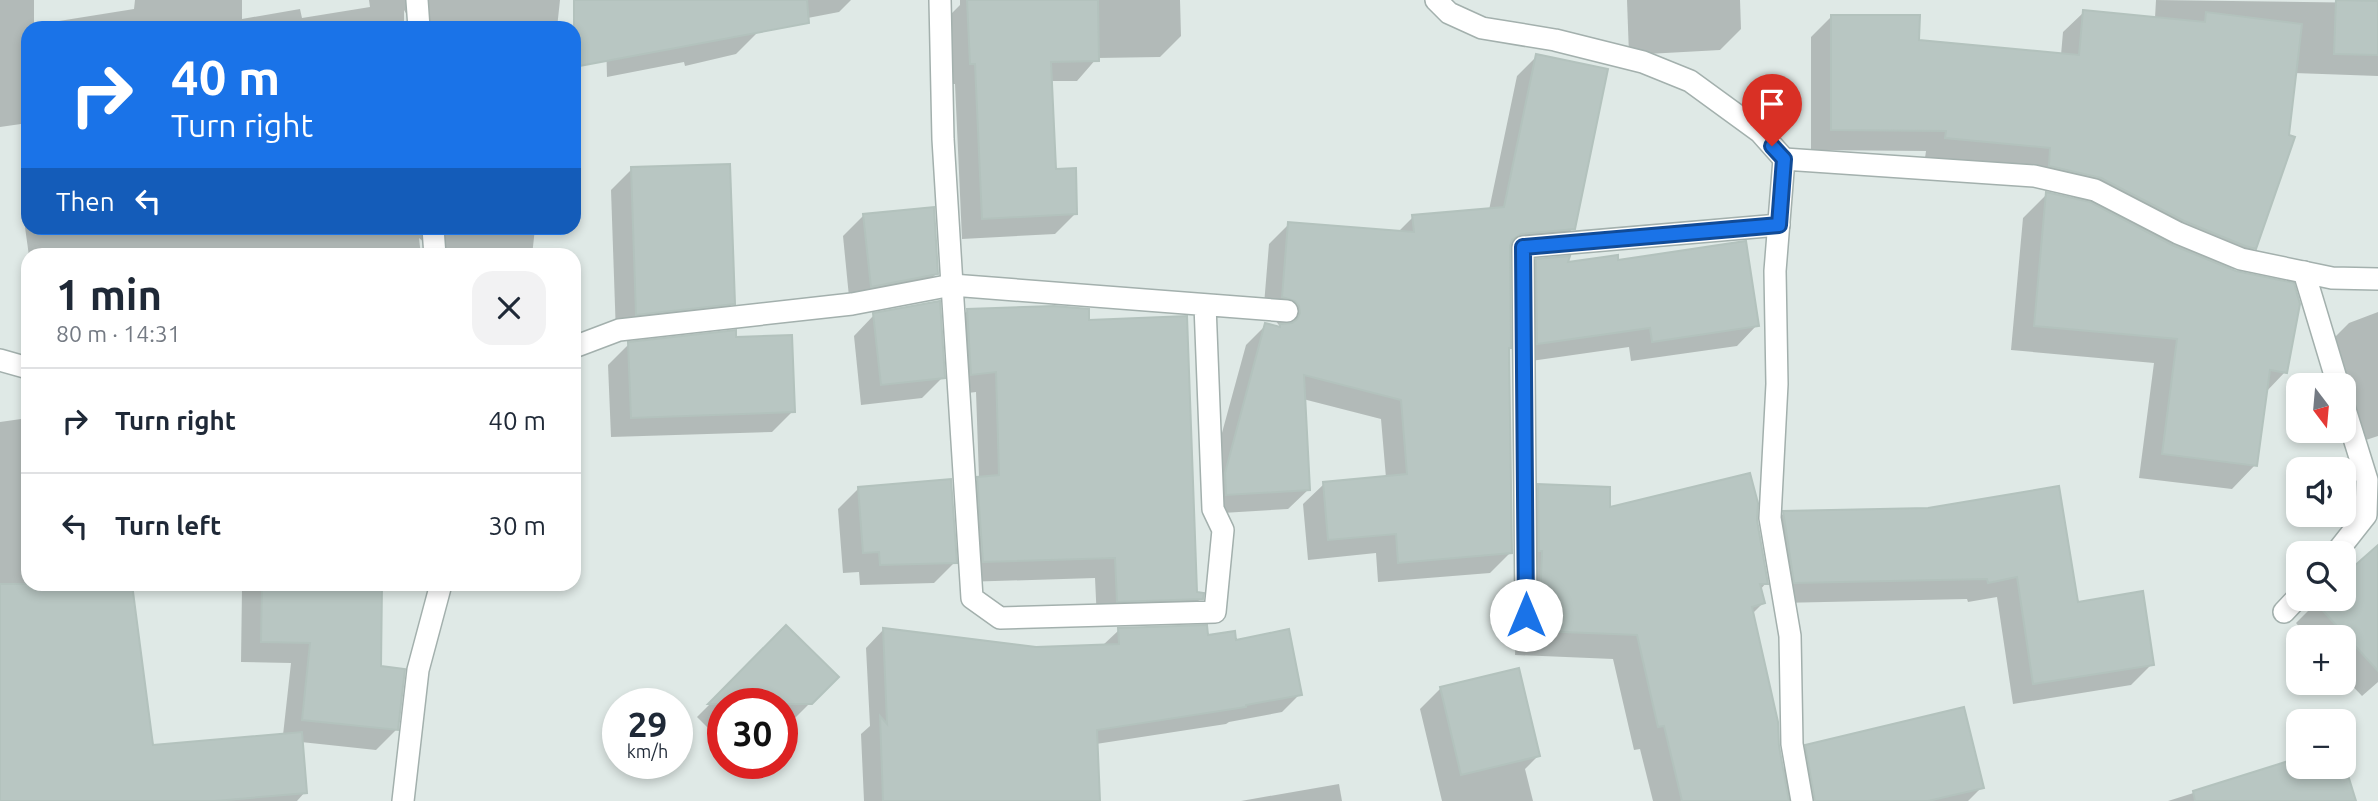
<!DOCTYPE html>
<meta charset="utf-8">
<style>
:root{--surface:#fff;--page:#f2f2f3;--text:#1f2937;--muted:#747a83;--line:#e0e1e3}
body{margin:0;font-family:Ubuntu,sans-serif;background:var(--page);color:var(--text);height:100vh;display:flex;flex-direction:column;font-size:26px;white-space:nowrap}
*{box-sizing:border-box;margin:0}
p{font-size:23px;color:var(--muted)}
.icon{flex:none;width:38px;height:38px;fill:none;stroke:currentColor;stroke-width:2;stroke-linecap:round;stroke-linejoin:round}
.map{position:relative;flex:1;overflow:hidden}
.side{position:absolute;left:21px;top:248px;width:560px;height:343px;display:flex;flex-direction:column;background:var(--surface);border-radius:21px;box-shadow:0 4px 10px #0003}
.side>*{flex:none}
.hud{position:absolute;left:21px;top:21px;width:560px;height:214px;border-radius:21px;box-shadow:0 4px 10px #0003;background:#1a73e8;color:#fff;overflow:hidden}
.needle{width:46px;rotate:164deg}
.tools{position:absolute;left:2286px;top:373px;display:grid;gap:14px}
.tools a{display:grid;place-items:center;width:70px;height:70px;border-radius:14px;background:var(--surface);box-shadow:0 4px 10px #0003;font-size:35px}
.speed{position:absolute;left:602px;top:688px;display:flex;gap:14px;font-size:35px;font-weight:700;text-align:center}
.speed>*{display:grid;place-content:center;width:91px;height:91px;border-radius:50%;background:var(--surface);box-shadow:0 4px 10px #0003;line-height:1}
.speed small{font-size:18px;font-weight:400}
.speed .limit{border:10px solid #d22;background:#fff;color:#111}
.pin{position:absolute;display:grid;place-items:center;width:60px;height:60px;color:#fff;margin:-72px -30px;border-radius:50% 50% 50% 0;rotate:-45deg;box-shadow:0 0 7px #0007}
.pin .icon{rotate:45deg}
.me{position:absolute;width:77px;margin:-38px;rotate:0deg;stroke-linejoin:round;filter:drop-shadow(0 0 5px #0008)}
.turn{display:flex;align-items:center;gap:24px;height:147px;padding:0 35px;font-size:32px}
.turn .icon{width:91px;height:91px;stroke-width:2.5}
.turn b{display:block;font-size:49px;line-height:60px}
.then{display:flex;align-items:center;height:66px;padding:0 35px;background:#0003;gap:14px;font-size:26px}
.round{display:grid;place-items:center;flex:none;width:74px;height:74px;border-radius:21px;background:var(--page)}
.summary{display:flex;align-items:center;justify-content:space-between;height:119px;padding:0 35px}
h1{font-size:42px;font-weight:600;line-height:52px}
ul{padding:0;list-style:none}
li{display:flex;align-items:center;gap:21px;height:105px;padding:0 35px;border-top:2px solid var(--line)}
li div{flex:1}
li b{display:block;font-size:26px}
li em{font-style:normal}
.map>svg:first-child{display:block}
.shadow{fill:#0003}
.building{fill:#b8c6c2;stroke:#b3c2bd;stroke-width:2}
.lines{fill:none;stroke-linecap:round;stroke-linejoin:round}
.minor-casing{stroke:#a3b0ad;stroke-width:24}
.minor{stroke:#fff;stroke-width:21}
.route-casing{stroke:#114b97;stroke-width:18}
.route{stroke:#1a73e8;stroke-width:12}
</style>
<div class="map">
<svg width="2378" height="801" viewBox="0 0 2378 801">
<rect width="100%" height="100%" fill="#dfe9e6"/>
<!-- shadow -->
<g class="shadow">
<path d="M0,0h34v25l100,-16 1,-9h107v19l58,-10 2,9 68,-11 -1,-7h191l-3,28h-146l-1,-8 -6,-10v18h-376v95l-28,4z"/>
<path d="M605,0h246l-12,12 -84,16 2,5 -21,21 -51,12 -1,-4 -77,15z"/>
<path d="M960,0h220l1,36 -21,21 -63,1 -20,23h-27l5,90 21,42 -21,21 -93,5 -7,-155h-5l-3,-66 13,-13z"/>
<path d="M1627,0h113l1,29 -21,21 -91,5z"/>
<path d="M2156,0l222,3v73l-84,-3 -39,175 -21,21 -8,-2v2l59,103 -20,21 -10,72 -23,24 -93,-11 15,-115 -143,-13 12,-132 24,-24 26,6 1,-3 -45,-11 1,-18 -105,-10 1,-7 -115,-1v-113l21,-21 86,25 143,14 2,-23 21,-20 71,6z"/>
<path d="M1537,56l36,172 -20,21 -45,4 3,299 -21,21 -112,9 -2,-29 -68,7 -5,-56 21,-20 62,-6 -5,-59 -78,-20 6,90 -21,20 -82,5 -1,-19 41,-150 20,-20 16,4 -7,-9 -12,-3 6,-73 20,-20 109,8 15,-15 76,-7 28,-134z"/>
<path d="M632,169l101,134 -21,21 -96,11 -5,-145z"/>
<path d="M864,215l72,59 -20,20 -66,13 -7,-71z"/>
<path d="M28,216v12h507l-3,28h-106l-2,-14 -5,-4 2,18h-392l-5,-36z"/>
<path d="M1537,261l29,3 51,-2 140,63 -20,21 -106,15 -2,-14 -112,16 -1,-82z"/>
<path d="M967,311l121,11 107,271 6,5 -20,21 -84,2 -2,-43 -132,4 -5,-83 21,-21 -3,-86 -25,3 -4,-63z"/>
<path d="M2378,312v124l-15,5 -35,-97 21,-21z"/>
<path d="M874,315l69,62 -21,21 -61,7 -7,-69z"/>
<path d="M734,339l59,72 -21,21 -161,5 -3,-72 21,-21z"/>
<path d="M28,418v166l124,162 131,-11 8,-72 -50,-1 1,-74 4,-4h134l-1,84 17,62 -20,20 -75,-8 4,50 -8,9h-297v-379z"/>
<path d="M1539,486l69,23 147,11 11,63 -6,7 3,13 -11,11 30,157 24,-25 176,41 -14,14h-315l-13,-52 -6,1 -21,-91 -98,-4 4,-81h-4v-64z"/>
<path d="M858,489l97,73 -21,21 -74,2 -1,-13 -16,1 -5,-64z"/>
<path d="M1929,510l147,94 76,60 -21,21 -118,19 -16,-107 -29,5 -1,-3 -193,4 -10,-69 20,-21z"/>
<path d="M2378,548v134l-16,14 -19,-20v-39h-35l-12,-14 25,-25h22z"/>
<path d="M786,628l50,49 -54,54v-27h-59v39l-26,-26z"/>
<path d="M883,630l153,19 66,-3 17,-16 87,7 29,5 65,52 -18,18 -53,10 -3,2 -130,20 2,57h-234l-3,-67 9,-8 -4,-78z"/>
<path d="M1441,688l97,68 -13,13 8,32h-91l-22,-92z"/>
<path d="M2298,760v6l56,35h-186z"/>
<path d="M1339,784l3,17h-101z"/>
</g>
<!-- building -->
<g class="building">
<path d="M574,0h233l2,23 -235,44z"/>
<path d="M967,0h131l1,61 -48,1 5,107 20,-1 1,46 -95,5 -7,-155h-5z"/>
<path d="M2336,0l42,1v54l-44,-1z"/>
<path d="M2083,10l122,12 1,-10 96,12 -13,111 6,2 -39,112 -11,-3 -61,-25 -83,-43 -52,-12 1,-18 -105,-10 1,-7 -115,-1v-115h89l-1,25 160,15z"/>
<path d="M1536,54l72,15 -33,160 -54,5 -9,6 -2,6 1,102h-2l3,205 -114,10 -2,-29 -68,6 -5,-58 84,-8 -6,-74 -97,-25 6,115 -84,5 -1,-22 40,-150 15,4v-3l12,-1 5,-4 3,-6 -1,-7 -4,-5 -13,-4 6,-75 126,10 -2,-17 92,-8z"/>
<path d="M730,164l5,140 -99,11 -5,-148z"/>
<path d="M2046,192l44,10 82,43 64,26 58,12 6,21 -13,69 -17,-3 -13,96 -95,-12 15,-115 -143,-13z"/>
<path d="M934,207l4,67 -67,13 -8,-73z"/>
<path d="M1746,241l13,85 -107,16 -2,-14 -113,16 -1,-85 34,-3 -2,6 50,-7v5z"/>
<path d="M940,301l5,77 -64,7 -8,-72z"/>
<path d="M1054,306l35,3v11l98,-4 10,276 7,1 -1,6 -86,3 -2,-44 -132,4 -6,-85 22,-2 -3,-103 -25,3 -4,-66z"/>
<path d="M736,330v7l56,-2 3,77 -164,6 -3,-76z"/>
<path d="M1750,473l8,30 -1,17 11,64h-8l5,19 -13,4 26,115 1,24 10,55h-107l-18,-75 -6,1 -21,-92 -98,-4 3,-80h-3l-1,-67 72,3v20z"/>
<path d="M951,479l6,84 -77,2 -1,-13 -16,1 -5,-66z"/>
<path d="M2059,486l19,116 65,-11 11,74 -121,19 -16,-107 -29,6 -1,-4 -193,4 -11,-72 145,-3z"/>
<path d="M2378,545v126l-63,-69 4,-4h24v-22z"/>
<path d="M0,584h132l21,161 149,-13 5,61 -92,8h-215z"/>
<path d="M262,584h120l-1,82 24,3 -7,61 -96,-10 8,-77 -49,-1z"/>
<path d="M786,625l53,52 -27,27h-104z"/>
<path d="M1207,625l1,10 27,-4 1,9 53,-11 13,66 -56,10v2l-149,23 3,71h-217l-3,-85 7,8 -4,-96 153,19 83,-3 -1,-16z"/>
<path d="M1519,668l21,88 -79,19 -21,-88z"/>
<path d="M1964,707l20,81 -56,13h-113l-10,-56z"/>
<path d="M2298,758v8h45v-7l13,42h-161l-2,-10z"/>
</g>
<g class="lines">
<defs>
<g id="minor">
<path d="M417,0l2,28"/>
<path d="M1436,0l13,13 33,15 73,12 88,22 47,19 70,51 24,27"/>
<path d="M433,228l2,28"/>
<path d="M2304,272l34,113"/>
<path d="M1205,305l8,204 10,21 -8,82 -215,6 -28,-20 -20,-313 335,26"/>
<path d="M574,347l45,-17 233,-26 100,-19 -9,-146 -3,-139"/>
<path d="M0,360l28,8"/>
<path d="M2336,553l30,-38 1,-35 -24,-77"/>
<path d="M2284,612l14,-15"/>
<path d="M1526,615l-3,-368 256,-22"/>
<path d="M403,801l15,-131 23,-86"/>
<path d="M1802,801l-10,-57 -2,-108 -20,-118 7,-134 -2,-113 9,-112 250,17 61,14 83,43 63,26 91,19 46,1"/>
</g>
</defs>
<!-- minor casing -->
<use href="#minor" class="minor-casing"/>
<!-- minor -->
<use href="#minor" class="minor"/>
</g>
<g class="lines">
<defs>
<path id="route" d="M1526,615l-3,-368 256,-22 5,-66 -12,-13"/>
</defs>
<!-- route casing -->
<use href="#route" class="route-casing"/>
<!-- route -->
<use href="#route" class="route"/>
</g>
</svg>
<div class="tools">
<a><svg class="needle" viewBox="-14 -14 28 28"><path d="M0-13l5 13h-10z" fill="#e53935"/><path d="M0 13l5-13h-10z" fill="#747a83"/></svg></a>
<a><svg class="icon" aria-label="sound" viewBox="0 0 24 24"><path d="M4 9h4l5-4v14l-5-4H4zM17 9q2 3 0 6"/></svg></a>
<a><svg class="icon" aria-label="search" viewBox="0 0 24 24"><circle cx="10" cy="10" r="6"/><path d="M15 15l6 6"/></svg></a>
<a>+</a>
<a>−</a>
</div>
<div class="speed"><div>29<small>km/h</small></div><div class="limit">30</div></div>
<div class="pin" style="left:1772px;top:146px;background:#d93025"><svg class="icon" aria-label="arrive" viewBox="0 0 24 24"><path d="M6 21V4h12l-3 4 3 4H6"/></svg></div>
<svg class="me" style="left:1526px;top:615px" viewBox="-20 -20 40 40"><circle r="19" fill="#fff"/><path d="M0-13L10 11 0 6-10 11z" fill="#1a73e8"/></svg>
<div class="hud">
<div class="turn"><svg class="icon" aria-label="right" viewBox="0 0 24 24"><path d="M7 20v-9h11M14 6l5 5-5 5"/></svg><div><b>40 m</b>Turn right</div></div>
<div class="then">Then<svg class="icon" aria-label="left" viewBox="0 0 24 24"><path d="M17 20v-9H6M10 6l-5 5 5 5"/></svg></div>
</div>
<section class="side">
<div class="summary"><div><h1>1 min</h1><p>80 m · 14:31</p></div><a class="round"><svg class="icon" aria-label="close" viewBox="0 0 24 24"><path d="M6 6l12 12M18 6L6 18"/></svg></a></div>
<ul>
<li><svg class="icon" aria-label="right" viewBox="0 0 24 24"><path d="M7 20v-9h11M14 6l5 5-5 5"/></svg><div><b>Turn right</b></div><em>40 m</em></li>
<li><svg class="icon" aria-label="left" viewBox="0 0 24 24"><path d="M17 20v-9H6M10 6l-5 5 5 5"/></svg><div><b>Turn left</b></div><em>30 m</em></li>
</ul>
</section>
</div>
